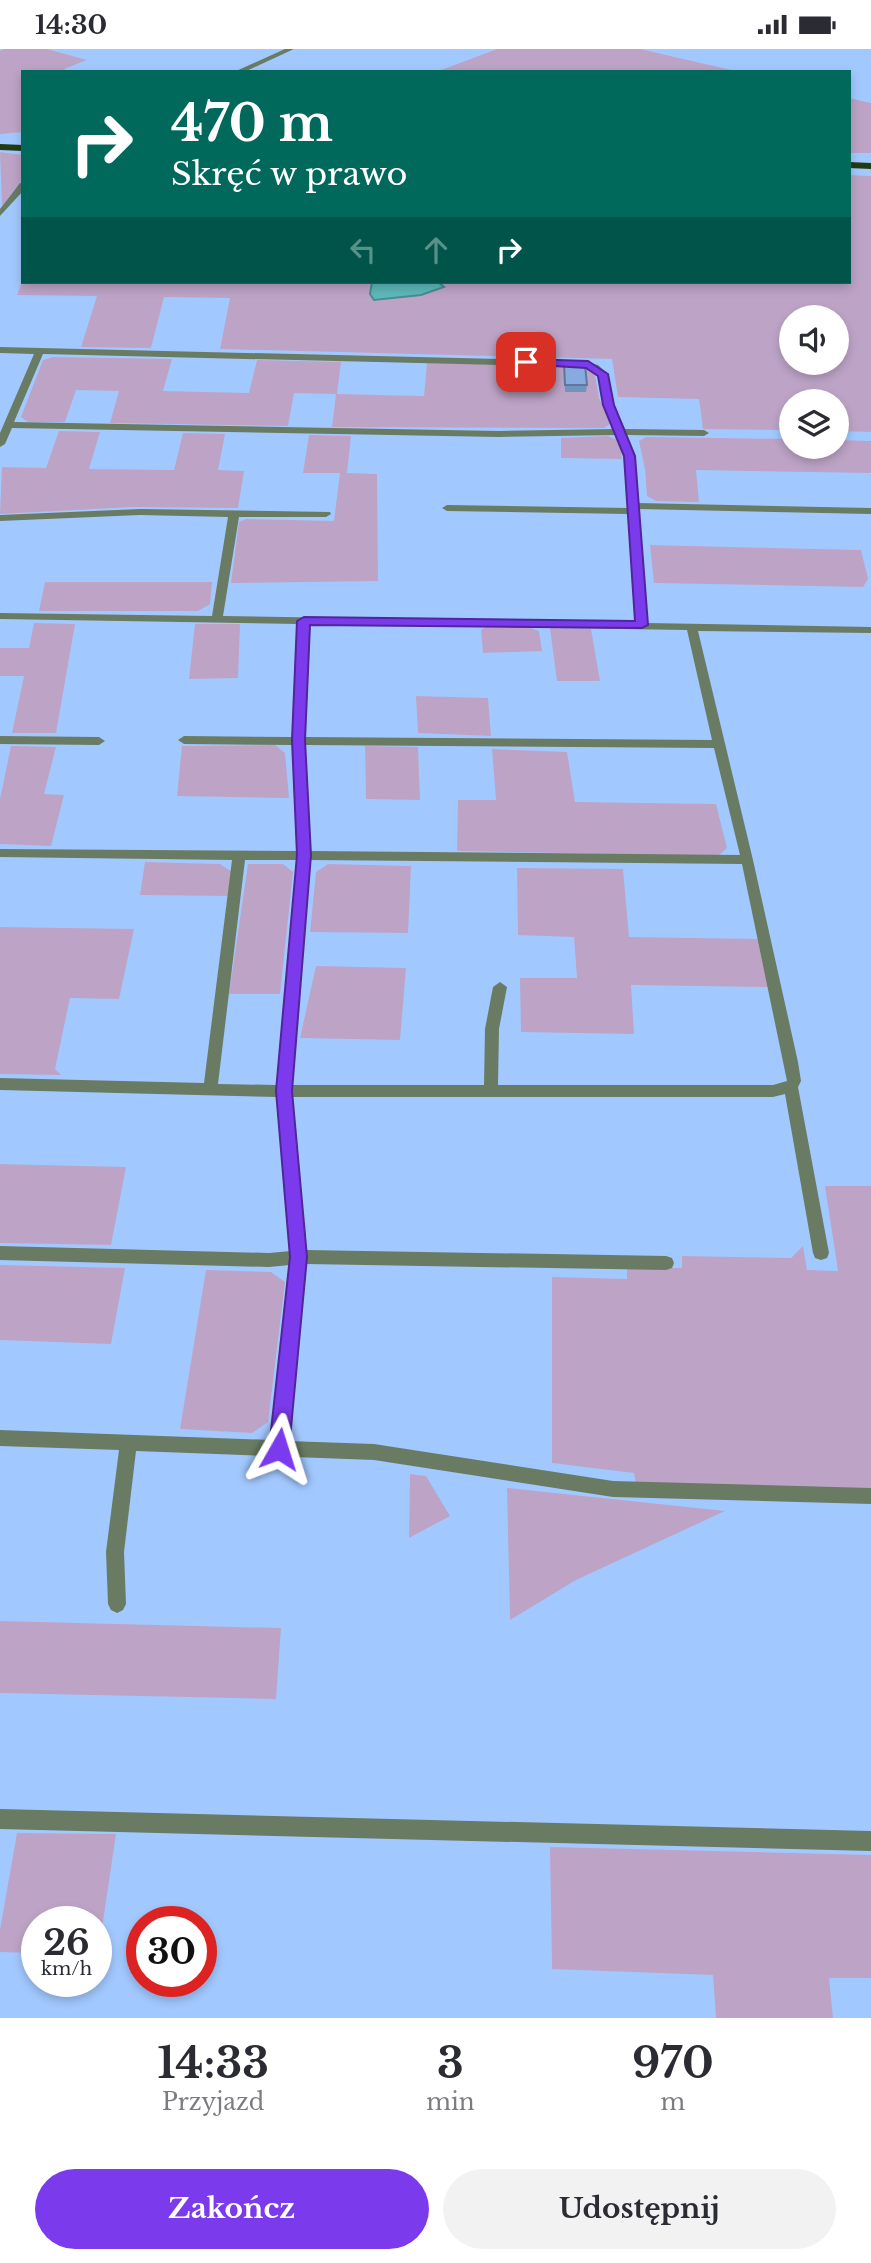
<!DOCTYPE html>
<html lang="pl">
<meta charset="utf-8">
<style>
:root{--surface:#fff;--page:#f2f2f3;--text:#2b2b33;--muted:#7c7c81;--accent:#7c3aed}
body{margin:0;font-family:"Libre Baskerville",serif;background:var(--page);color:var(--text);height:100vh;display:flex;flex-direction:column;font-size:26px;white-space:nowrap}
*{box-sizing:border-box;margin:0}
p{font-size:23px;color:var(--muted)}
.icon{flex:none;width:38px;height:38px;fill:none;stroke:currentColor;stroke-width:2;stroke-linecap:round;stroke-linejoin:round}
.map{position:relative;height:1969px;overflow:hidden}
.drawer{display:flex;flex-direction:column;background:var(--surface);flex:1}
.drawer>*{flex:none}
.banner{position:absolute;left:21px;top:21px;width:830px;height:214px;border-radius:0px;box-shadow:0 4px 10px #0003;background:#00695c;color:#fff;overflow:hidden}
.controls{position:absolute;left:779px;top:256px;display:grid;gap:14px}
.controls a{display:grid;place-items:center;width:70px;height:70px;border-radius:50%;background:var(--surface);box-shadow:0 4px 10px #0003;font-size:35px}
.speed{position:absolute;left:21px;top:1857px;display:flex;gap:14px;font-size:35px;font-weight:700;text-align:center}
.speed>*{display:grid;place-content:center;width:91px;height:91px;border-radius:50%;background:var(--surface);box-shadow:0 4px 10px #0003;line-height:1}
.speed small{font-size:18px;font-weight:400}
.speed .limit{border:10px solid #d22;background:#fff;color:#111}
.pin{position:absolute;display:grid;place-items:center;width:60px;height:60px;color:#fff;margin:-30px;border-radius:14px;box-shadow:0 4px 10px #0006}
.me{position:absolute;width:77px;margin:-38px;rotate:6deg;stroke-linejoin:round;filter:drop-shadow(0 0 5px #0008)}
.turn{display:flex;align-items:center;gap:24px;height:147px;padding:0 35px;font-size:32px}
.turn .icon{width:91px;height:91px;stroke-width:2.5}
.turn b{display:block;font-size:49px;line-height:60px}
.lanes{display:flex;align-items:center;height:66px;padding:0 35px;background:#0003;justify-content:center;gap:35px;direction:ltr}
.lanes .off{opacity:.35}
.eta{display:flex;justify-content:space-evenly;align-items:center;height:119px;text-align:center}
.eta b{font-size:42px;font-weight:700;line-height:49px}
.primary-button{display:flex;gap:14px;margin-top:auto;padding:14px 35px}
.primary-button a{flex:1;height:80px;border-radius:42px;background:var(--accent);color:#fff;font-size:28px;font-weight:700;line-height:80px;text-align:center}
.primary-button a+a{background:var(--page);color:var(--text)}
.status{display:flex;justify-content:space-between;align-items:center;height:49px;padding:0 35px;background:var(--surface);direction:ltr}
.status svg{height:19px;fill:currentColor}
.map>svg:first-child{display:block}
.green{fill:#bda4c7;fill-rule:evenodd}
.water{fill:#5db9ba;stroke:#478d95;stroke-width:2}
.lines{fill:none;stroke-linecap:round;stroke-linejoin:round}
.street{fill:#6a7b64;fill-rule:evenodd}
.primary{fill:#213c13;fill-rule:evenodd}
.wall{fill:#7293c0}
.building{fill:#85abdf;stroke:#5d789c;stroke-width:2}
.route{fill:#7c3aed;stroke:#51269a;stroke-width:2}
</style>
<div class="status"><b>14:30</b><svg viewBox="0 0 49 12"><path d="M0 12V9h3v3zM5 12V6h3v6zM10 12V3h3v9zM15 12V0h3v12zM26 1h20v11H26zM47 4h2v5h-2z"/></svg></div>
<div class="map">
<svg width="871" height="1969" viewBox="0 0 871 1969">
<rect width="100%" height="100%" fill="#a2c9ff"/>
<!-- green -->
<g class="green">
<path d="M4,0h43l40,11 -23,9 6,3h-47v60l-23,2v-83z"/>
<path d="M497,0h143l100,23h-304z"/>
<path d="M849,49l22,5v50h-22z"/>
<path d="M0,103l23,3v24l-21,27z"/>
<path d="M849,126l22,1v256l-34,-1 -1,-30h-45v29l-88,-1 -4,-30 -81,-2 -6,-38 -392,-10 10,-51 -66,-1 -13,51 -70,-1 16,-51 -80,-1 6,-16v3h826zM791,268h45v45h-45z"/>
<path d="M53,308l119,2 -9,32 86,2 8,-33 84,2 -4,32 87,2 3,-33 159,3 8,4 5,28 12,25 -7,5 -272,-1 4,-33 -42,-1 -6,33 -178,-3 9,-32 -43,-1 -11,32h-37l-7,-5 22,-57z"/>
<path d="M59,382l41,1 -11,37 85,1 9,-37 42,1 -7,36 26,1 -6,37 -105,-1 -133,7 2,-47 44,1z"/>
<path d="M309,386l42,1 -4,37 30,1 1,107 -147,2 8,-61 7,-3 88,2 6,-48h-37z"/>
<path d="M608,387l12,5 2,18 -61,-1v-20z"/>
<path d="M646,388l145,2v7h45l1,-6 34,1v32l-175,-3 3,32 -43,-1 -9,-5 -2,-27 -6,-28z"/>
<path d="M650,496l211,5 7,29 -5,8 -209,-4z"/>
<path d="M45,533h167l-2,22 -12,7h-159z"/>
<path d="M34,574l41,1 -19,109h-44l12,-57h-24v-28h29z"/>
<path d="M195,575h45l-2,54 -49,1z"/>
<path d="M486,578l45,1 8,3 3,20 -59,2 -2,-23z"/>
<path d="M550,579l41,1 9,52h-43z"/>
<path d="M416,647l72,2 3,38 -73,-3z"/>
<path d="M275,696l10,8 4,45 -112,-2 5,-50z"/>
<path d="M11,697l45,1 -12,47 20,1 -13,51 -51,-2v-45z"/>
<path d="M365,697l53,1 2,53 -54,-1z"/>
<path d="M492,700l75,3 8,50 141,2 11,44 -9,8 -261,-5 1,-51h38z"/>
<path d="M145,813l75,2 11,7 -2,25 -89,-1z"/>
<path d="M248,815h35l10,8 -13,122h-51z"/>
<path d="M328,815l83,2 -3,67 -98,-1 6,-60z"/>
<path d="M517,819l106,1 6,68 131,2 10,48 -139,-2 3,49 -113,-2 -1,-54h57l-3,-41 -56,-2z"/>
<path d="M0,878l134,2 -15,70 -49,-1 -15,71 6,6 -61,-1z"/>
<path d="M316,917l90,2 -6,72 -100,-2z"/>
<path d="M0,1115l126,3 -15,78 -111,-2z"/>
<path d="M825,1137h46v303l-235,-5 -2,-11 -82,-10v-186l75,2v-12l55,1v-12l109,2 12,-12 4,24 31,1z"/>
<path d="M0,1216l125,3 -14,76 -111,-4z"/>
<path d="M206,1221l65,2 14,10 -17,140 -16,11 -72,-4z"/>
<path d="M410,1425l16,2 24,40 -41,22z"/>
<path d="M507,1439l218,23 -149,69 -66,40z"/>
<path d="M0,1572l281,7 -5,71 -276,-6z"/>
<path d="M17,1784l99,1 -18,121 -2,-34h-59v32l-37,-1v-22z"/>
<path d="M550,1798l321,8v123h-42l4,40h-117l-3,-43 -161,-6z"/>
</g>
<!-- water -->
<path class="water" d="M372,233h66l6,5 -23,8 -47,5 -4,-6z"/>
<g class="lines">
<!-- street -->
<g class="street">
<path d="M285,0h9l-50,23h-10z"/>
<path d="M20,134h3v8l-23,25v-7z"/>
<path d="M0,298l581,14 17,4 10,9 6,31 11,24 79,1 5,3 -5,3 -77,-1 7,21 4,47 233,5v6l-233,-5 9,114 224,4v6l-173,-2 55,229 45,202 3,19 -3,6 31,166 -2,5 -6,2 -6,-2 -2,-5 -28,-159 -12,3h-481l14,153 360,6 6,2 2,5 -2,5 -6,2 -360,-6 -18,177 86,3 239,37 258,7v16l-258,-7 -239,-37 -238,-9 -12,101 2,52 -3,6 -6,3 -6,-3 -3,-6 -2,-52 13,-102 -119,-4v-16l271,10 19,-175 -21,2 -269,-7v-14l269,7 22,-2 -14,-154 -277,-7v-12l204,5 28,-223 -232,-3v-8l297,2 -5,-106 -108,-1 -6,-4 6,-4 108,1 6,-113 -298,-5v-6l212,3 16,-99 -88,-2 -140,6v-6l140,-6 190,3 1,2 -5,3h-87l-16,99 413,7 -8,-109 -181,-3 -5,-3 5,-3 181,3 -4,-52 -7,-21 -118,2 -487,-9 -7,16 -5,3v-14l34,-79 -34,-1zM43,305l538,13 11,2 7,6 5,30 11,24 -116,2 -485,-9zM309,575l378,6 25,110 -408,-3zM304,696l410,3 26,107 -430,-4zM245,811h52l-20,225 -59,-1zM310,811l432,4 45,217 -14,4h-275l1,-56 8,-42 -7,-5 -7,5 -8,42 -1,56h-192z"/>
<path d="M0,687l99,1 6,4 -6,4 -99,-1z"/>
<path d="M0,1760l871,22v20l-871,-22z"/>
</g>
<!-- primary -->
<g class="primary">
<path d="M0,95l23,1v6l-23,-1z"/>
<path d="M849,113l22,1v6l-22,-1z"/>
</g>
</g>
<!-- wall -->
<path class="wall" d="M564,315l23,21 -1,7h-21z"/>
<!-- building -->
<path class="building" d="M564,315l21,1 2,20h-22z"/>
<!-- route -->
<path class="route" d="M526,310l62,2 20,13 6,31 21,51 13,169 -6,3 -332,-3 -5,115 6,115 -19,236 15,166 -18,192 -3,6 -7,3 -7,-3 -3,-6 21,-192 -14,-166 21,-236 -5,-115 5,-119 7,-4 331,4 -11,-165 -21,-51 -5,-29 -12,-8 -64,-4v-4z"/>
</svg>
<div class="controls">
<a><svg class="icon" aria-label="sound" viewBox="0 0 24 24"><path d="M4 9h4l5-4v14l-5-4H4zM17 9q2 3 0 6"/></svg></a>
<a><svg class="icon" aria-label="layers" viewBox="0 0 24 24"><path d="M12 4l9 5-9 5-9-5zM3 14l9 5 9-5"/></svg></a>
</div>
<div class="speed"><div>26<small>km/h</small></div><div class="limit">30</div></div>
<div class="pin" style="left:526px;top:313px;background:#d93025"><svg class="icon" aria-label="arrive" viewBox="0 0 24 24"><path d="M6 21V4h12l-3 4 3 4H6"/></svg></div>
<svg class="me" style="left:279px;top:1400px" viewBox="-20 -20 40 40"><path d="M0-17L14 15 0 8-14 15z" fill="#7c3aed" stroke="#fff" stroke-width="4"/></svg>
<div class="banner">
<div class="turn"><svg class="icon" aria-label="right" viewBox="0 0 24 24"><path d="M7 20v-9h11M14 6l5 5-5 5"/></svg><div><b>470 m</b>Skręć w prawo</div></div>
<div class="lanes"><svg class="icon off" aria-label="left" viewBox="0 0 24 24"><path d="M17 20v-9H6M10 6l-5 5 5 5"/></svg><svg class="icon off" aria-label="ahead" viewBox="0 0 24 24"><path d="M12 20V5M6 11l6-6 6 6"/></svg><svg class="icon" aria-label="right" viewBox="0 0 24 24"><path d="M7 20v-9h11M14 6l5 5-5 5"/></svg></div>
</div>
</div>
<section class="drawer">
<div class="eta">
<div><b>14:33</b><p>Przyjazd</p></div>
<div><b>3</b><p>min</p></div>
<div><b>970</b><p>m</p></div>
</div>
<div class="primary-button"><a>Zakończ</a><a>Udostępnij</a></div>
</section>
